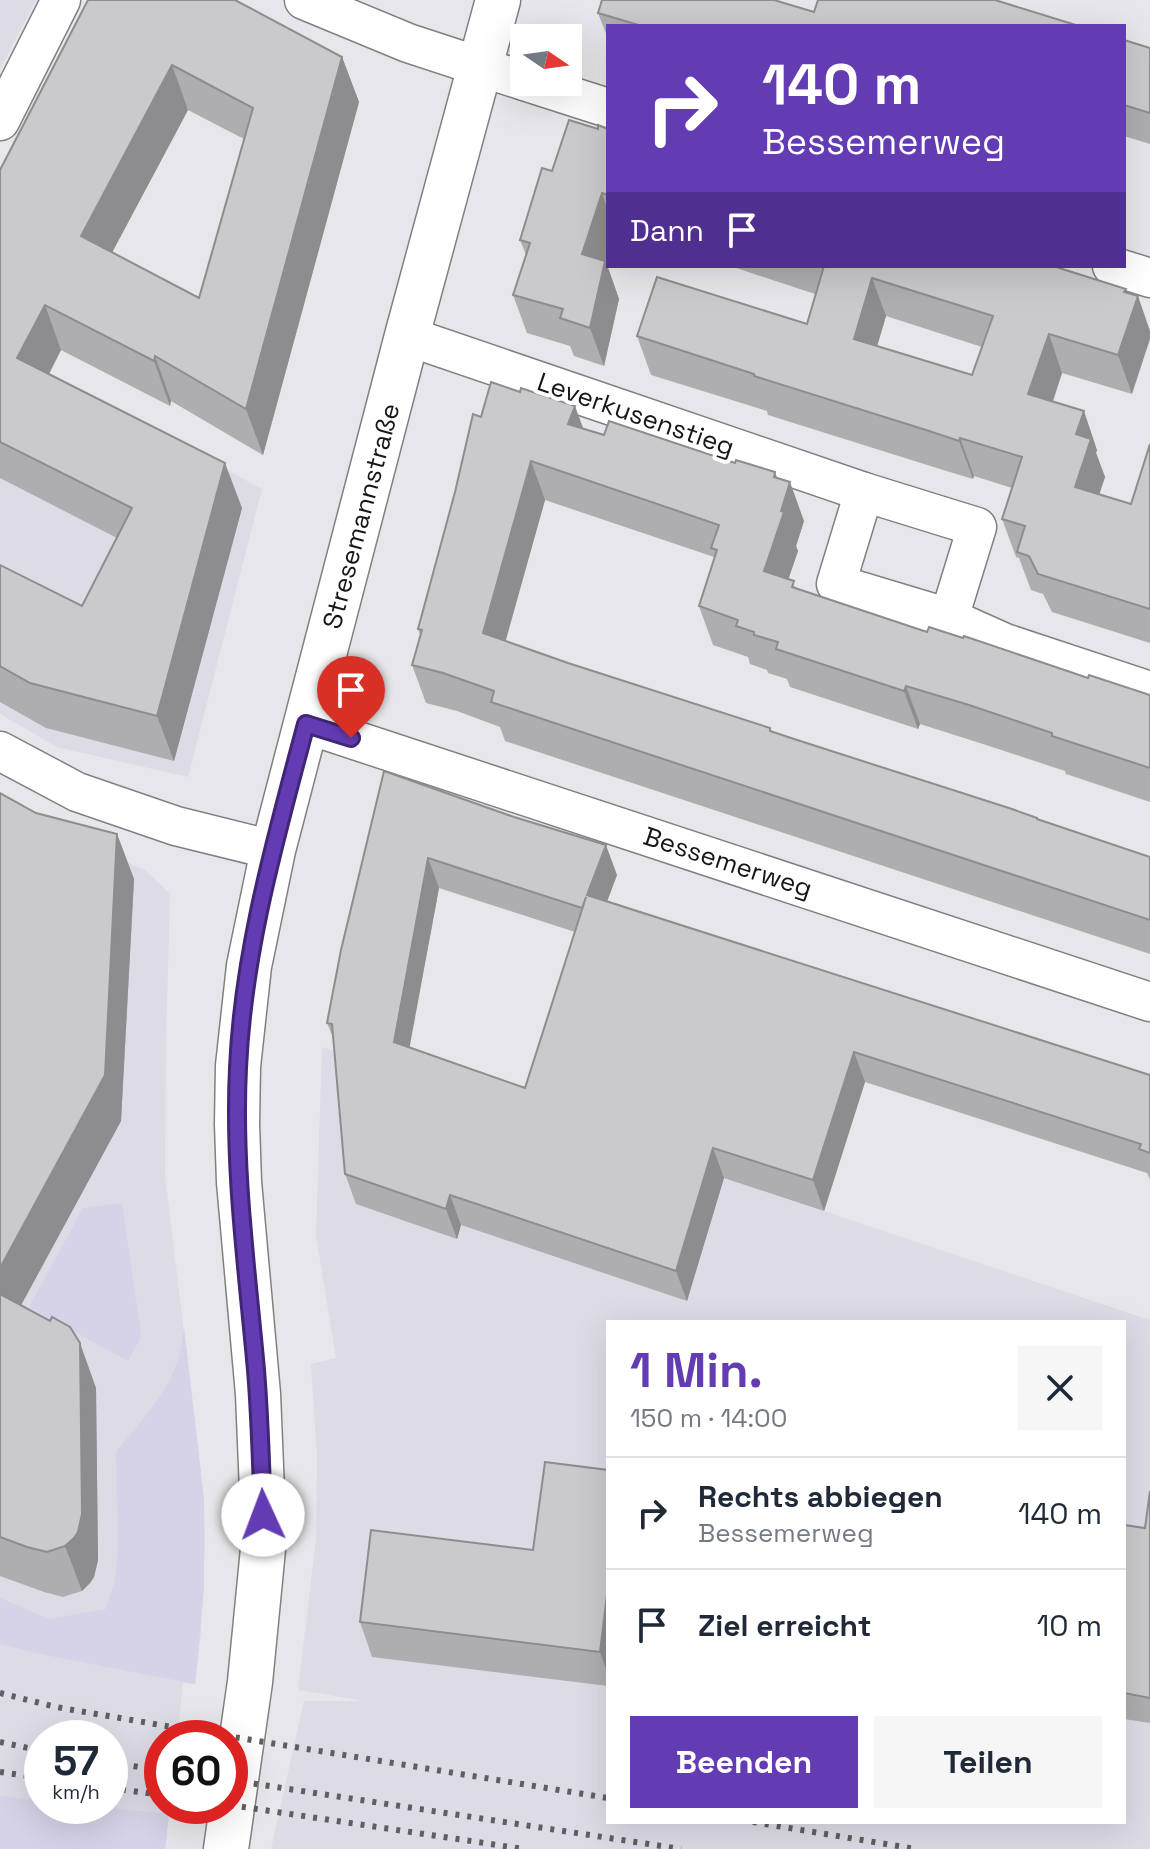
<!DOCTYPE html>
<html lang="de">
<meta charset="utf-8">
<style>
:root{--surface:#fff;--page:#f6f6f7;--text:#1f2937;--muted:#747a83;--line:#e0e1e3;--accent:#633bb3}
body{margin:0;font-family:"Space Grotesk",sans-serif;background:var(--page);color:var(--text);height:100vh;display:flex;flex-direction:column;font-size:30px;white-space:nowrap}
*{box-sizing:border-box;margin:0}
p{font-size:26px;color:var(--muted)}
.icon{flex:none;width:44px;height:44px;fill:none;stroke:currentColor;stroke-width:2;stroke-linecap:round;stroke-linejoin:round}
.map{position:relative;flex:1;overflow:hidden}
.details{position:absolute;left:606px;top:1320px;width:520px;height:504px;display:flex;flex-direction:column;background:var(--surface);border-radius:0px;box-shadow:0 8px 32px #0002}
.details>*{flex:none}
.top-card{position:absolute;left:606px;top:24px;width:520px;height:244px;border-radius:0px;box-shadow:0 8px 32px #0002;background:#633bb3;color:#fff;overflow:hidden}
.needle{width:52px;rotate:103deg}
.tools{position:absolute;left:510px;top:24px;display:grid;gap:16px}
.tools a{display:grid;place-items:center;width:72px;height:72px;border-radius:0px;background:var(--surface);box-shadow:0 8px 32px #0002;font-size:40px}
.speed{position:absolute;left:24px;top:1720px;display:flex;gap:16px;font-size:40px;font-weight:700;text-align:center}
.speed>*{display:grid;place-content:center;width:104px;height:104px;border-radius:50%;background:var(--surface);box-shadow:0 8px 32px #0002;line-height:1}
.speed small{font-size:20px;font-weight:400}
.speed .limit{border:12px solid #d22;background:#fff;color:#111}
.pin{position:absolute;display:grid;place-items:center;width:68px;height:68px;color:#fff;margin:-82px -34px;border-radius:50% 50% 50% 0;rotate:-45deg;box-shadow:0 0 8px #0007}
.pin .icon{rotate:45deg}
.me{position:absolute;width:88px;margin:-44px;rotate:358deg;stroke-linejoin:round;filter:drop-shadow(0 0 6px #0008)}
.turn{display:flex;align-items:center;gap:28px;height:168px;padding:0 24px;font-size:36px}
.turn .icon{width:104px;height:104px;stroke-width:2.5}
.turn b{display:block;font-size:56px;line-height:68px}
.then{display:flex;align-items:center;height:76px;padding:0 24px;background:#0003;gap:16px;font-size:30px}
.round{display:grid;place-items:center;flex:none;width:84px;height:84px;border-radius:0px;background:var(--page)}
.overview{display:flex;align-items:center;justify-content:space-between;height:136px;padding:0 24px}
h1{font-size:48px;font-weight:700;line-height:60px;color:var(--accent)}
.cta{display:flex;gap:16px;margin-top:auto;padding:16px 24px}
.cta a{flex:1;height:92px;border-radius:0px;background:var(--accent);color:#fff;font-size:32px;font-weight:700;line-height:92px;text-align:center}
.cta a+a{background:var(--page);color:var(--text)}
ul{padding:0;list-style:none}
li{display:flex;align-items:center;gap:24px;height:112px;padding:0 24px;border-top:2px solid var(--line)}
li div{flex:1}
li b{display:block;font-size:30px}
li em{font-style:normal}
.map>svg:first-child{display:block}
.built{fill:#dddbe6;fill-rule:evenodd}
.green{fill:#d6d3e8}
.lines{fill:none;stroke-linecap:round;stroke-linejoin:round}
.minor-casing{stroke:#808083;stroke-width:41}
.primary-casing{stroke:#808083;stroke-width:47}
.minor{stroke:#fff;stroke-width:38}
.primary{stroke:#fff;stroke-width:44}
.rail{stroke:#5f5e61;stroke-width:6;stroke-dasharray:4 8;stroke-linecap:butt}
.wall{fill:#aeaeb0;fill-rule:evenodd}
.shaded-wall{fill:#8d8d90}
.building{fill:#cacacd;stroke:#8d8d90;stroke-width:2;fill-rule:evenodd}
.route-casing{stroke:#402674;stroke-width:20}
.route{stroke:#633bb3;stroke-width:14}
.labels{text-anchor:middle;stroke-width:8;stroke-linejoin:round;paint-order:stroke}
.street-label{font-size:26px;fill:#171718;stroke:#fff}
</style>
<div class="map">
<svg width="1150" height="1849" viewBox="0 0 1150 1849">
<rect width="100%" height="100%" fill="#e7e6ea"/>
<!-- built -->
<g class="built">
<path d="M0,0h36l-36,69z"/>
<path d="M0,349l262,140 -74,288 -131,-30 -57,-33z"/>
<path d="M0,800l65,36 80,34 25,24 -4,149 -1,132 39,324 1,46 -4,88 -6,51 -12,-1 -6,55h-15v68h8l-5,43h-165zM42,1738h68v68h-68z"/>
<path d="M322,1047l214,71 180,-24 132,42 -24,75 326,109v529h-879l33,-148h61l-67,-11 18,-150 1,-84 -6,-92 25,-6 -20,-122zM608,1322h516v500h-516z"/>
</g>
<!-- green -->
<g class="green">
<path d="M122,1203l19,130 -1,6 -12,22 -99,-54 54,-99z"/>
<path d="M184,1327l20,172v89l-9,96 -150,-29 -45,-11v-46l49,21 57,-10 9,-29 3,-33 -2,-95c34,-43 63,-67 68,-125z"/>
<path d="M0,1796l42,5v5h50l77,8 -4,35h-165z"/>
</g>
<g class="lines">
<defs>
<g id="minor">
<path d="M304,0l104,43 116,38"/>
<path d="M527,82l81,26"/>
<path d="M0,121l61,-121"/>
<path d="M1112,266l38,12"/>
<path d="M407,336l457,156 113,35 -28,91"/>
<path d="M864,492l-28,92 113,34 56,25 145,48"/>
<path d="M306,724l844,278"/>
<path d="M0,751l77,41 99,34 97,24"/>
</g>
<path id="primary" d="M226,1849l24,-167 14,-143 -6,-145 -19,-212 -2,-58 1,-58 11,-100 24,-116 134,-514 91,-336"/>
</defs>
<!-- minor casing -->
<use href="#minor" class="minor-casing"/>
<!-- primary casing -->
<use href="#primary" class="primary-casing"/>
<!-- minor -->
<use href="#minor" class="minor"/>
<!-- primary -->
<use href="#primary" class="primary"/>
<!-- rail -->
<g class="rail">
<path d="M0,1693l56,14 122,21 430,70"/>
<path d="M0,1742l42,9"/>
<path d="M110,1762l52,9"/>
<path d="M0,1772l42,6"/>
<path d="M230,1780l451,69"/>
<path d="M110,1788l52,7"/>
<path d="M230,1805l294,44"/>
<path d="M753,1822l163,27"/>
</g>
</g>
<!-- wall -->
<g class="wall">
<path d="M88,0l254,57 17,45 -96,353 -92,-54 -1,5 -109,-56 -12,24 193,134 -68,253 -128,-33 -46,-26v-137l82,41 35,-68 -117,-60v-308zM188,110l56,29 -45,159 -87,-46z"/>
<path d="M814,12l265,14h-471v13l-10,-26z"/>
<path d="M1124,40l26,8v96l-26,-8z"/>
<path d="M598,129h10v126l-2,7 13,37 -15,67 -30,-10 -4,-10 -43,-13 -14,-38 13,-40 -6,-15 32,-69z"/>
<path d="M730,266h323l73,23 6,105 -70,-21 -9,29 44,48 -1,3 9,24 -6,17 32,10 19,-60v199l-98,-31 -9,-18 -12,-4 -12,-32 -3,-1 -14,-38 10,-31 -38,-12 -1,3 -33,-10 -172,-54 -1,-4 -116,-36 -14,-39 170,-12 8,-30zM886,316l96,31 -10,28 -95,-29z"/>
<path d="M481,417l103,12 193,49 27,43 -8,25 2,5 -10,28 9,10 130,43 223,63v107l-84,-28 -1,-3 -82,-27 -63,-20 -2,5 -128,-42 -3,-8 -19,-6 -1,-3 -17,-6 -2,-7 -35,-12 -14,-39 15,-49 -169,-57 -40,141 63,22 202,65 2,3 265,87 1,2 112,37v97l-645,-213 -5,-14 -43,-16 -31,-8 -14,-38 8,-30 -2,-6z"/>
<path d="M384,771l233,104 -10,27 543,173v105l-3,-7 -282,-91 -41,129 -100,-33 -37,123 -226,-76 -4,14 -101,-35 -11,-30 -11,-134 -7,-17zM439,888l136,44 -50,156 -116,-41z"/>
<path d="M0,793l36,20 81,21 17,45 -13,242 -100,184 75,83 2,172 -4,17 -4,6 -8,8 -19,6 -19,-5 -44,-16z"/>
<path d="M608,1470v216l-236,-29 -12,-35 173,-72z"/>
<path d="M1150,1491v232l-26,-4v-194l21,3z"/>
</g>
<!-- shaded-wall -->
<g class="shaded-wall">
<path d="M342,57l17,45 -96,353 -17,-46z"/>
<path d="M172,65l16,45 -91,171 -16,-45z"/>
<path d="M602,193l6,18v44l-2,7 13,37 -15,67 -14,-38 -8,-74z"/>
<path d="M872,278l14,38 -18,61 -14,-38z"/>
<path d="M1126,289l7,21 5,-14 12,35v8l-18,55 -14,-39 6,-63z"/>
<path d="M45,305l16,45 -27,53 -17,-45z"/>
<path d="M1049,334l13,39 -20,59 -14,-38z"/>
<path d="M155,356l16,45 -1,5 -16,-45z"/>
<path d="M575,406l14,38 -21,-20z"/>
<path d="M1084,411l13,39 -1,3 9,24 -16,49 -14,-39 1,-53z"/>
<path d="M960,438l14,38 -1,3 -14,-38z"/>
<path d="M531,461l14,39 -48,172 -14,-39z"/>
<path d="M225,463l17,45 -68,253 -17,-45z"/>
<path d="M775,472l10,27 5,-17 14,39 -8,25 2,5 -20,59 -14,-39z"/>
<path d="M906,686l14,38 -2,5 -14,-38z"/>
<path d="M117,834l17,45 -13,242 -115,212 -6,-15v-50z"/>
<path d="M606,845l11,30 -19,50 -11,-30z"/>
<path d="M428,858l11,30 -34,184 -11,-30z"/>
<path d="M854,1052l11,30 -41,129 -11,-31z"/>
<path d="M713,1148l11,30 -37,123 -11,-30z"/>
<path d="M450,1195l11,30 -4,14 -11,-30z"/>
<path d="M80,1343l16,45 2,172 -4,17 -4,6 -8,8 -17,-45z"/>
<path d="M608,1586v89l-8,-23z"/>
</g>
<!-- building -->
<g class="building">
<path d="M88,0h147l107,57 -96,352 -91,-53 -1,5 -109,-56 -28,53 208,105 -68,253 -127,-33 -30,-17v-101l82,41 50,-98 -132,-66v-272zM172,65l81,43 -54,190 -118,-62z"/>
<path d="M602,0h172l40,12 4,-12h177l84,26h-437l-44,-13z"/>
<path d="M1124,40l26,8v65l-26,-8z"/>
<path d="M569,120l29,9v-4l10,4v66l-6,-2 -20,61 23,7 -15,67 -30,-10 3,-9 -50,-14 17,-52 -10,-3 22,-72 10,3z"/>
<path d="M824,266h229l73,23 -2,3 14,4 -20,59 -69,-21 -21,60 56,17 -8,23 15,5 -16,48 56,17 19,-60v165l-112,-35 -9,-18 -12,-4 8,-26 -23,-7 20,-62 -62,-19 -1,3 -33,-11 -172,-54v-2l-117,-38 20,-59 150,47zM872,278l121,38 -21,59 -118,-36z"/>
<path d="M491,382l29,10 1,-4 54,18 -7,18 36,11 5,-14 126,42 1,-3 39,12 -1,5 16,5 -9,29 3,1 -20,59 30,10 -2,6 135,45 2,-5 34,11 1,-2 124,42 1,-3 61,20v73l-98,-32v-3l-83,-28 -63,-19 -2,5 -128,-42 2,-7 -24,-7v-3l-18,-6 2,-6 -39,-14 18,-56 -6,-2 8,-23 -188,-64 -48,172 85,30 202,65v3l24,8 218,70 25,9v1l113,38v63l-659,-218 3,-11 -51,-18 -31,-8 10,-35 -4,-1 37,-137 18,-78 8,3z"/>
<path d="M384,771l130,46 92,28 -19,50 563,180v78l-11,-4 2,-5 -287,-92 -41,128 -100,-32 -37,123 -226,-76 -4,14 -101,-35 -13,-150 -5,-1 14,-73zM428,858l154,50 4,-11 -61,191 -131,-46z"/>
<path d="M0,793l36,20 81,21 -12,241 -105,193z"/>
<path d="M0,1294l50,27 2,-4 18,10 10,16 2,171 -4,18 -4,6 -9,8 -18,6 -20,-5 -27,-10z"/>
<path d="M545,1462l63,8v116l-8,66 -240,-30 11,-92 162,20z"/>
<path d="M1150,1491v207l-26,-5v-168l21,3z"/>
</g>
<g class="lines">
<defs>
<path id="route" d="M263,1515c-2,-49 -3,-97 -7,-145 -9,-101 -23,-201 -18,-302 5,-117 38,-231 68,-344l45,14"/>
</defs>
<!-- route casing -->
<use href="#route" class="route-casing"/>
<!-- route -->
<use href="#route" class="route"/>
</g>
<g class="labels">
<!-- street labels -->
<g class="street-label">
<text transform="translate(636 414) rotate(19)" y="9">Leverkusenstieg</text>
<text transform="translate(361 516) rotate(-75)" y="9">Stresemannstraße</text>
<text transform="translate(728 862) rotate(18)" y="9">Bessemerweg</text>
</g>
</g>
</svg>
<div class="tools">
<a><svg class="needle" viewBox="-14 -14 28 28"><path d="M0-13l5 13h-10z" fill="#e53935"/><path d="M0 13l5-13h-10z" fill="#747a83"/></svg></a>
</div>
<div class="speed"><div>57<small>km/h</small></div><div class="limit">60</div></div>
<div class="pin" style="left:351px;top:738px;background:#d93025"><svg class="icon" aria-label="arrive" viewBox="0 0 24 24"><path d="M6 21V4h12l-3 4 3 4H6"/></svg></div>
<svg class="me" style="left:263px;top:1515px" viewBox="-20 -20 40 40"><circle r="19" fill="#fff"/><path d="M0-13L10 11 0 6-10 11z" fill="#633bb3"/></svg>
<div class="top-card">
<div class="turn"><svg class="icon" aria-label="right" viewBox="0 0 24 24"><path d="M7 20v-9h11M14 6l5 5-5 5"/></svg><div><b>140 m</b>Bessemerweg</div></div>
<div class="then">Dann<svg class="icon" aria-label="arrive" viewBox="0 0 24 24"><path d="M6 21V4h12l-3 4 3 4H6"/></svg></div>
</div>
<section class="details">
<div class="overview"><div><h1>1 Min.</h1><p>150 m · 14:00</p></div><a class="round"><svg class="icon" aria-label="close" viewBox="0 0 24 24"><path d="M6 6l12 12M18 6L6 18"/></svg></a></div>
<ul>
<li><svg class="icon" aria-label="right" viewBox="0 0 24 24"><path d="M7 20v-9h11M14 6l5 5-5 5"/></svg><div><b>Rechts abbiegen</b><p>Bessemerweg</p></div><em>140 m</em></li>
<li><svg class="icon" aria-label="arrive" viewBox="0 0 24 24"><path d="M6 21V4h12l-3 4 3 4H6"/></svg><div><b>Ziel erreicht</b></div><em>10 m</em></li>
</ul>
<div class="cta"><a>Beenden</a><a>Teilen</a></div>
</section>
</div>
